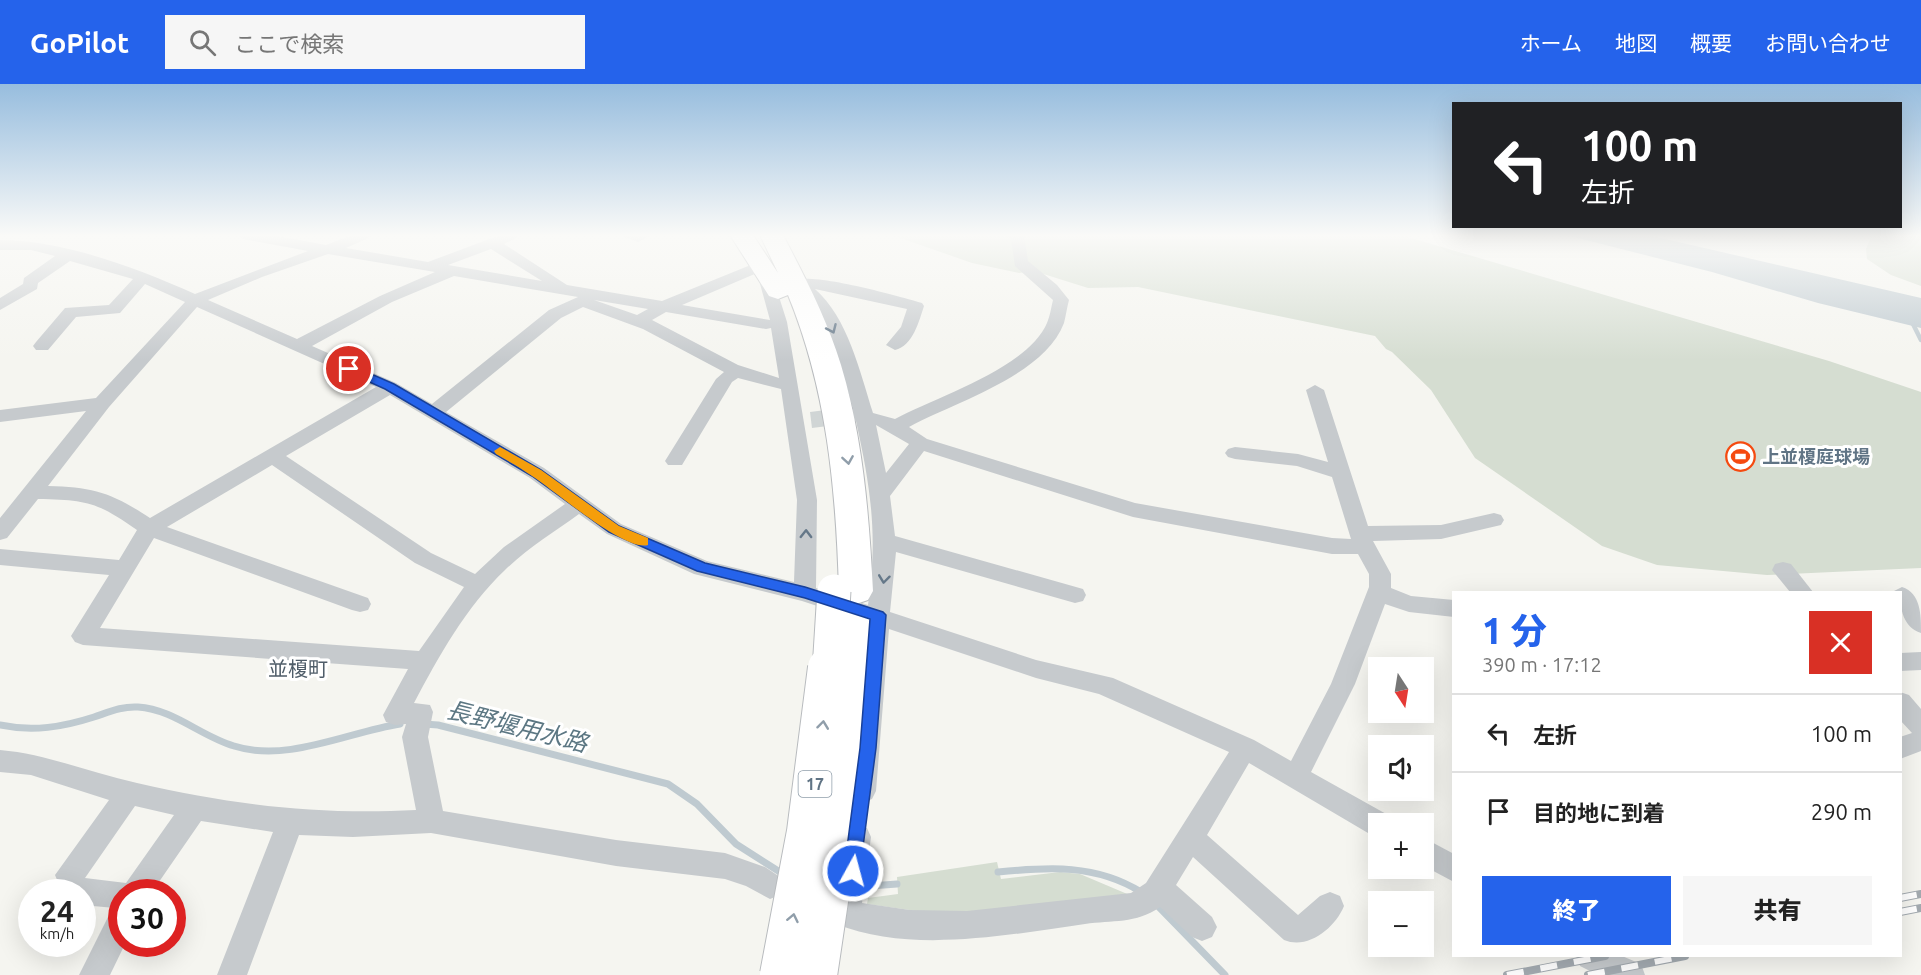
<!DOCTYPE html>
<html lang="ja">
<meta charset="utf-8">
<style>
:root{--surface:#fff;--page:#f6f6f6;--text:#222;--muted:#767676;--line:#e0e0e0;--accent:#2563eb}
body{margin:0;font-family:Ubuntu,"Noto Sans JP",sans-serif;background:var(--page);color:var(--text);height:100vh;display:flex;flex-direction:column;font-size:22px;white-space:nowrap}
*{box-sizing:border-box;margin:0}
p{font-size:20px;color:var(--muted)}
.icon{flex:none;width:33px;height:33px;fill:none;stroke:currentColor;stroke-width:2;stroke-linecap:round;stroke-linejoin:round}
.map{position:relative;flex:1;overflow:hidden}
.sheet{position:absolute;left:1452px;top:507px;width:450px;height:366px;display:flex;flex-direction:column;background:var(--surface);border-radius:0px;box-shadow:0 6px 24px #0002}
.sheet>*{flex:none}
.banner{position:absolute;left:1452px;top:18px;width:450px;height:126px;border-radius:0px;box-shadow:0 6px 24px #0002;background:#202124;color:#fff;overflow:hidden}
.needle{width:39px;rotate:168deg}
.tools{position:absolute;left:1368px;top:573px;display:grid;gap:12px}
.tools a{display:grid;place-items:center;width:66px;height:66px;border-radius:0px;background:var(--surface);box-shadow:0 6px 24px #0002;font-size:30px}
.speed{position:absolute;left:18px;top:795px;display:flex;gap:12px;font-size:30px;font-weight:700;text-align:center}
.speed>*{display:grid;place-content:center;width:78px;height:78px;border-radius:50%;background:var(--surface);box-shadow:0 6px 24px #0002;line-height:1}
.speed small{font-size:15px;font-weight:400}
.speed .limit{border:9px solid #d22;background:#fff;color:#111}
.pin{position:absolute;display:grid;place-items:center;width:51px;height:51px;color:#fff;margin:-26px;border:3px solid #fff;border-radius:50%;box-shadow:0 2px 6px #0007}
.me{position:absolute;width:66px;margin:-33px;rotate:7deg;stroke-linejoin:round;filter:drop-shadow(0 0 4px #0008)}
.turn{display:flex;align-items:center;gap:21px;height:126px;padding:0 30px;font-size:27px}
.turn .icon{width:78px;height:78px;stroke-width:2.5}
.turn b{display:block;font-size:42px;line-height:51px}
.round{display:grid;place-items:center;flex:none;width:63px;height:63px;border-radius:0px;background:var(--page)}
.summary{display:flex;align-items:center;justify-content:space-between;height:102px;padding:0 30px}
h1{font-size:36px;font-weight:800;line-height:45px;color:var(--accent)}
.primary-button{display:flex;gap:12px;margin-top:auto;padding:12px 30px}
.primary-button a{flex:1;height:69px;border-radius:0px;background:var(--accent);color:#fff;font-size:24px;font-weight:800;line-height:69px;text-align:center}
.primary-button a+a{background:var(--page);color:var(--text)}
ul{padding:0;list-style:none}
li{display:flex;align-items:center;gap:18px;height:78px;padding:0 30px;border-top:2px solid var(--line)}
li div{flex:1}
li b{display:block;font-size:22px}
li em{font-style:normal}
header{display:flex;align-items:center;gap:36px;box-sizing:border-box;height:84px;padding:0 30px;background:var(--accent);color:#fff}
header strong{font-size:28px}
nav{display:flex;gap:33px;margin-inline-start:auto;font-size:21px}
.search{width:420px;height:54px;background:var(--page);display:flex;align-items:center;gap:15px;box-sizing:border-box;padding:0 21px;border-radius:0px;color:var(--muted);font-size:22px}
.map>svg:first-child{display:block}
.green{fill:#d5ddd1}
.water{fill:#bfcad0}
.lines{fill:none;stroke-linecap:round;stroke-linejoin:round}
.stream-far1{stroke:#bfcad0;stroke-width:4.5}
.stream{stroke:#bfcad0;stroke-width:7}
.minor-tunnel{stroke:#d0d5d5;stroke-width:16;stroke-dasharray:16 8;stroke-linecap:butt}
.trunk-casing{stroke:#b8bbbe;stroke-width:2}
.minor{fill:#c6cacd;fill-rule:evenodd}
.trunk{fill:#fff;fill-rule:evenodd}
.rail-casing{stroke:#a3aab0;stroke-width:8}
.rail{stroke:#fff;stroke-width:6;stroke-dasharray:17;stroke-linecap:butt}
.trunk-bridge-far1-casing{stroke:#b8bbbe;stroke-width:35;stroke-linecap:butt}
.trunk-bridge-casing{stroke:#b8bbbe;stroke-width:44;stroke-linecap:butt}
.trunk-bridge-far1{stroke:#fff;stroke-width:33}
.trunk-bridge{stroke:#fff;stroke-width:42}
.oneway{stroke:#657889}
.oneway2{stroke:#909eaa}
.route{fill:#2563eb;stroke:#184099;stroke-width:1.5}
.slow{fill:#f59e0b}
.labels{text-anchor:middle;stroke-width:6;stroke-linejoin:round;paint-order:stroke}
.shield{fill:#fff;stroke:#909eaa;stroke-width:1.5}
.shield-label{font-size:16px;font-weight:bold;fill:#607485}
.poi-label{font-size:18px;font-weight:bold;fill:#607485;stroke:#fff;text-anchor:start}
.neighbourhood-label{font-size:20px;fill:#4f5d69;stroke:#fff}
.near-water-label{font-size:24px;font-style:italic;fill:#5c7783;stroke:#fff}
</style>
<header>
<strong>GoPilot</strong>
<div class="search"><svg class="icon" aria-label="search" viewBox="0 0 24 24"><circle cx="10" cy="10" r="6"/><path d="M15 15l6 6"/></svg>ここで検索</div>
<nav><a>ホーム</a><a>地図</a><a>概要</a><a>お問い合わせ</a></nav>
</header>
<div class="map">
<svg width="1921" height="891" viewBox="0 0 1921 891">
<rect width="100%" height="100%" fill="#f5f5f0"/>
<!-- green -->
<g class="green">
<path d="M892,151h509l428,126 92,31v176l-154,7 -110,-10 -55,-19 -127,-88 -44,-68 -39,-38 -6,-3 -11,-13 -237,-49 -50,1 -54,-17 -15,2 -47,-10z"/>
<path d="M1872,151h49v51l-30,-11 -24,-16 -1,-10z"/>
<path d="M997,778l4,17 59,-7 20,2 52,22 -158,23 -107,-15 1,-6 30,-4 -1,-17z"/>
</g>
<!-- water -->
<path class="water" d="M1566,151h82l273,63v30l-103,-25 -106,-31z"/>
<g class="lines">
<!-- stream-far1 -->
<path class="stream-far1" d="M1911,236l10,20"/>
<!-- stream -->
<g class="stream">
<path d="M424,640l14,1 230,59 29,20 39,40 47,30"/>
<path d="M0,641c33,7 63,2 94,-8 15,-5 28,-11 44,-10 35,2 64,30 96,39 53,17 114,-14 166,-22"/>
<path d="M998,788c51,-5 98,-8 143,20"/>
<path d="M857,803l40,-3"/>
<path d="M1155,819l70,72"/>
</g>
<!-- minor-tunnel -->
<path class="minor-tunnel" d="M811,336l41,-5"/>
<defs>
<path id="trunk" d="M730,151h23l25,38 -18,-38h23c22,42 44,84 58,130 22,73 28,150 32,226l-5,9 -12,4 -12,-4 -5,-9c-3,-102 -12,-201 -51,-296l-10,4 -9,-3z"/>
</defs>
<!-- trunk casing -->
<use href="#trunk" class="trunk-casing"/>
<!-- minor -->
<g class="minor">
<path d="M236,151h36l54,10 26,-10h23l-29,13 82,14 72,-27h22l-18,9 63,41 95,16 96,-39h10l19,60 30,178 -1,88 52,17c10,-69 3,-116 -12,-184l-10,-2 -2,-4 9,-6c-10,-36 -21,-76 -44,-107 -5,-8 -14,-11 -20,-19 12,-15 112,14 133,20l2,3c-5,15 -11,40 -29,44l-9,-5 15,-18 6,-18 -92,-20c33,29 45,83 58,124l22,6c41,-22 133,-51 152,-96 3,-7 4,-15 6,-23l-38,-34 -4,-27 -6,-4h19l4,26 29,24 12,15c-2,7 -3,15 -5,23 -20,53 -109,79 -155,104l18,12 208,64 197,35 19,1 -19,-62 -35,-11 -62,-7 -7,-2 -3,-4 3,-4 7,-2 63,7 30,8 -22,-72 9,-5 9,5 44,136 73,-1 53,-12 7,2 3,5 -3,5 -60,14 -68,2 18,33v14l20,8 43,4v17l-45,-5 -24,-8 -30,80 -44,88 77,43 3,9h-13v12l-10,-3 -119,-70 -42,72 91,80 22,-19 10,-4 10,4 4,10c-9,22 -36,44 -60,34l-91,-83 -17,28 36,32 5,10 -5,10 -10,4 -10,-4 -32,-30c-24,17 -48,13 -75,17 -78,11 -174,30 -249,0l-4,-10 11,-77 4,-9 10,-3 10,3 4,9 -9,66 48,7 57,1 164,-18 15,-10 83,-131 -130,-58 -63,-16 -147,-49 -13,162 -4,8 -9,4 -9,-4 -4,-8 16,-169 -64,-21 -108,-27 -87,-40 -28,-20c-25,18 -51,34 -74,56 -39,37 -66,86 -91,133l16,2 3,7 -5,25 15,74 173,29 109,13 40,14 15,10 4,9 -4,9 -10,4 -24,-13 -21,-7 -109,-13 -185,-33 -78,4 -54,-2 -52,140h-30l56,-143 -72,-11 -49,71h-30v52h3l-15,31h-31l33,-66 3,-1 -33,-3v-13h-20l-7,-17 54,-75 -78,-25 -31,-3v-22c47,4 91,23 137,33 97,22 179,32 279,27l-14,-73 4,-13 -11,1 -9,-3 -3,-7 25,-46 -325,-24 -8,-3 -4,-6 38,-61 -109,-10v-16l119,11 18,-30c-40,-28 -50,-30 -99,-31l-31,39 -7,2v-22l86,-107 -86,11v-12l96,-12 89,-96 -40,-18 -25,29 -44,4 -28,33h-12l-3,-4 3,-4 29,-34 44,-3 24,-26 -63,-18 -32,22 -1,6 -37,21v-12l23,-14 1,-6 31,-22 -24,-6h-31v-10c63,0 137,28 195,54l113,-43 -65,-12zM491,165l51,32 -94,-16zM328,170l107,18 -55,24 -83,43 -89,-39 54,-23zM757,189l13,47 -88,-15zM454,192l124,21 -29,13 -117,94 -36,-21 -84,-37 80,-44zM594,216l54,9 -11,6zM197,223l179,80 -226,131c-38,-25 -56,-31 -102,-32l61,-79zM583,223l60,22 81,43 -8,7 -51,82 3,4h14l50,-83 6,-4 43,11 16,111 -3,82 -87,-21 -86,-37 -77,-56 -98,-56 115,-94zM666,228l100,17 5,-1 8,50 -41,-13 -86,-45zM390,311l140,83 35,26 -61,43 -29,27 -44,-21 -145,-97zM876,341l33,19 -23,29zM924,367l209,66 199,37h26l11,20v13l-38,97 -40,77 -37,-21 -141,-62 -77,-18 -146,-48 6,-60 179,51 8,-2 3,-6 -3,-6 -188,-53 -5,-40zM272,381l143,98 49,24 -45,64 -319,-23 54,-90 198,72 8,2 8,-2 3,-6 -3,-6 -201,-71zM135,722l39,9 -48,68 -41,-5z"/>
<path d="M619,151h33l-14,7z"/>
<path d="M1783,478l8,2 22,28h-23l-18,-22 3,-6z"/>
<path d="M1902,503c19,6 19,28 19,46 -18,-6 -21,-24 -21,-41h-8z"/>
<path d="M1921,568v18l-21,1v-18z"/>
<path d="M1900,608l9,3 12,14v42l-21,8v-22l12,-4 -12,-13z"/>
<path d="M1424,754l30,16v28l-30,-16z"/>
<path d="M1576,872h46l19,8 4,11h-47l-18,-9z"/>
</g>
<!-- trunk -->
<use href="#trunk" class="trunk"/>
<defs>
<g id="rail">
<path d="M1900,814l21,-4"/>
<path d="M1900,828l21,-4"/>
<path d="M1507,891l98,-19"/>
<path d="M1588,891l97,-19"/>
</g>
</defs>
<!-- rail casing -->
<use href="#rail" class="rail-casing"/>
<!-- rail -->
<use href="#rail" class="rail"/>
<defs>
<g id="trunk-bridge-far1">
<path d="M829,586l5,-79"/>
<path d="M853,586l2,-47"/>
</g>
<g id="trunk-bridge">
<path d="M781,891l27,-143 21,-164"/>
<path d="M816,891l26,-176 11,-131"/>
</g>
</defs>
<!-- trunk-bridge-far1 casing -->
<use href="#trunk-bridge-far1" class="trunk-bridge-far1-casing"/>
<!-- trunk-bridge casing -->
<use href="#trunk-bridge" class="trunk-bridge-casing"/>
<!-- trunk-bridge-far1 -->
<use href="#trunk-bridge-far1" class="trunk-bridge-far1"/>
<!-- trunk-bridge -->
<use href="#trunk-bridge" class="trunk-bridge"/>
</g>
<!-- one-way arrows -->
<defs><path id="oneway-chevron" d="M-2-3.5L2.5 0L-2 3.5" fill="none" stroke-width="1.6" stroke-linecap="round" stroke-linejoin="round" transform="scale(1.5)"/></defs>
<g class="oneway">
<use href="#oneway-chevron" transform="translate(832 245) rotate(66)"/>
<use href="#oneway-chevron" transform="translate(806 450) rotate(-89)"/>
<use href="#oneway-chevron" transform="translate(884 495) rotate(97)"/>
</g>
<g class="oneway2">
<use href="#oneway-chevron" transform="translate(848 376) rotate(81)"/>
<use href="#oneway-chevron" transform="translate(823 641) rotate(-83)"/>
<use href="#oneway-chevron" transform="translate(793 834) rotate(-78)"/>
</g>
<!-- sky -->
<linearGradient id="sky" x2="0" y2="1"><stop stop-color="#97bdde"/><stop offset="0.55" stop-color="#fafaf8"/><stop offset="1" stop-color="#fafaf8" stop-opacity="0"/></linearGradient>
<rect width="1921" height="276" fill="url(#sky)"/>
<!-- route -->
<path class="route" d="M345,282h8l41,18 147,86 78,56 86,37 100,24 78,25 3,3 -10,133 -17,129 -6,2 -7,-2 -2,-6 16,-123 10,-129 -65,-21 -108,-27 -88,-39 -77,-56 -147,-87 -40,-18z"/>
<!-- slow -->
<path class="slow" d="M500,363l41,23 78,56 29,12v7c-23,7 -94,-55 -116,-69 -11,-8 -24,-15 -36,-22l-2,-3z"/>
<!-- icons -->
<defs>
<symbol id="stadium-ring" viewBox="-11 -11 22 22"><circle r="9.5" fill="#fff" stroke="#f54a10" stroke-width="1.5"/><path d="M0-5a6.5 5 0 1 0 0 10a6.5 5 0 1 0 0-10ZM-3.5-1.8h7v3.6h-7Z" fill="#f54a10"/></symbol>
</defs>
<g fill-rule="evenodd">
<use href="#stadium-ring" x="1724" y="356" width="33" height="33"/>
</g>
<g class="labels">
<!-- shield labels -->
<rect class="shield" x="798.5" y="687" width="33" height="26" rx="4.5"/>
<g class="shield-label">
<text x="815" y="706">17</text>
</g>
<!-- poi labels -->
<g class="poi-label">
<text x="1762" y="379">上並榎庭球場</text>
</g>
<!-- neighbourhood labels -->
<g class="neighbourhood-label">
<text x="298" y="592">並榎町</text>
</g>
<!-- near-water labels -->
<g class="near-water-label">
<text transform="translate(517 643) rotate(14)" y="8">長野堰用水路</text>
</g>
</g>
</svg>
<div class="tools">
<a><svg class="needle" viewBox="-14 -14 28 28"><path d="M0-13l5 13h-10z" fill="#e53935"/><path d="M0 13l5-13h-10z" fill="#767676"/></svg></a>
<a><svg class="icon" aria-label="sound" viewBox="0 0 24 24"><path d="M4 9h4l5-4v14l-5-4H4zM17 9q2 3 0 6"/></svg></a>
<a>+</a>
<a>−</a>
</div>
<div class="speed"><div>24<small>km/h</small></div><div class="limit">30</div></div>
<div class="pin" style="left:349px;top:285px;background:#d93025"><svg class="icon" aria-label="arrive" viewBox="0 0 24 24"><path d="M6 21V4h12l-3 4 3 4H6"/></svg></div>
<svg class="me" style="left:853px;top:787px" viewBox="-20 -20 40 40"><circle r="17" fill="#2563eb" stroke="#fff" stroke-width="3"/><path d="M0-11L8 9 0 5-8 9z" fill="#fff"/></svg>
<div class="banner">
<div class="turn"><svg class="icon" aria-label="left" viewBox="0 0 24 24"><path d="M17 20v-9H6M10 6l-5 5 5 5"/></svg><div><b>100 m</b>左折</div></div>
</div>
<section class="sheet">
<div class="summary"><div><h1>1 分</h1><p>390 m · 17:12</p></div><a class="round" style="background:#d93025;color:#fff"><svg class="icon" aria-label="close" viewBox="0 0 24 24"><path d="M6 6l12 12M18 6L6 18"/></svg></a></div>
<ul>
<li><svg class="icon" aria-label="left" viewBox="0 0 24 24"><path d="M17 20v-9H6M10 6l-5 5 5 5"/></svg><div><b>左折</b></div><em>100 m</em></li>
<li><svg class="icon" aria-label="arrive" viewBox="0 0 24 24"><path d="M6 21V4h12l-3 4 3 4H6"/></svg><div><b>目的地に到着</b></div><em>290 m</em></li>
</ul>
<div class="primary-button"><a>終了</a><a>共有</a></div>
</section>
</div>
